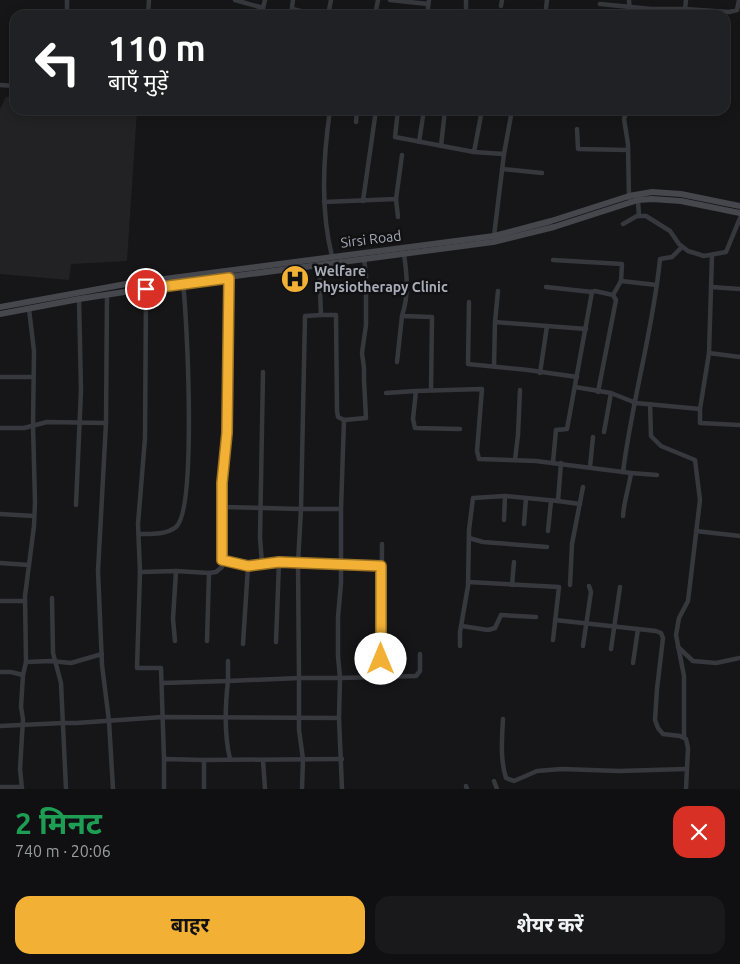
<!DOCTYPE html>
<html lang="hi">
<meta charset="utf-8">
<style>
:root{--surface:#101012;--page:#19191b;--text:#f1f3f6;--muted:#9c9d9f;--line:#303032;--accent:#f2b134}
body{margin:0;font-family:Ubuntu,"Noto Sans Devanagari",sans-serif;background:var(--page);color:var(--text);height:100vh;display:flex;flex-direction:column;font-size:19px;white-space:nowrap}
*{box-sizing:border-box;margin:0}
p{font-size:16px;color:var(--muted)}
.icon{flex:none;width:28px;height:28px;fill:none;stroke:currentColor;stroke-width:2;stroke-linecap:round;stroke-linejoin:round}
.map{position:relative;height:789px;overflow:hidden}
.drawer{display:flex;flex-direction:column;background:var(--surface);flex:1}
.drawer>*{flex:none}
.banner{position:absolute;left:10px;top:10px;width:720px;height:105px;border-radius:15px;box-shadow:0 2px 12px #0003,0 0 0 1px var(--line);background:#202124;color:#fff;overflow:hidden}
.pin{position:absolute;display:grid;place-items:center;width:42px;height:42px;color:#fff;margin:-21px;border:2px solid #fff;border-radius:50%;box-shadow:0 1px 5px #0007}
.me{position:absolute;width:55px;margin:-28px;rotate:0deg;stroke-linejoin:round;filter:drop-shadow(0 0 4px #0008)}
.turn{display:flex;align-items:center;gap:18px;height:105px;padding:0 15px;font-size:22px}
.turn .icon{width:65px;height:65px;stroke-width:2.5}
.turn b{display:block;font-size:35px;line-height:42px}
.round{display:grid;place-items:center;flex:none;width:52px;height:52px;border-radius:15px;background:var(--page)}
.overview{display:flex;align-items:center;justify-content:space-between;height:85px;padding:0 15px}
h1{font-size:30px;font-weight:700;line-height:38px;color:#1e9e55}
.action{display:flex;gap:10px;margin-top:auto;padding:10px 15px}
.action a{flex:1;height:58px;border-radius:15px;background:var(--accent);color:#111;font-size:20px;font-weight:700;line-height:58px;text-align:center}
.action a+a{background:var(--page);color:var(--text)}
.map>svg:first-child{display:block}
.built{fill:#222225}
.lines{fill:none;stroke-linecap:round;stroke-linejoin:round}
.minor{stroke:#37383d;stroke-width:4.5}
.secondary{stroke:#45474d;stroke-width:6}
.route-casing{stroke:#9d7322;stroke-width:12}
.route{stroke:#f2b134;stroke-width:9}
.labels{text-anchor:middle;stroke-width:5;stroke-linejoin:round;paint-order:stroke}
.street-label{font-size:14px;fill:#a8adb8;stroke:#111113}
.poi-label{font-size:14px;font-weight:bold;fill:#a8adb8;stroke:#111113;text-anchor:start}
</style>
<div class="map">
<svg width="740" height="789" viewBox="0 0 740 789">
<rect width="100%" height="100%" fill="#161618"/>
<!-- built -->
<path class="built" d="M6,97h9v13h122l-10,151 -56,3 -2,16 -69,-6v-165z"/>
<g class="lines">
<!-- minor -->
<g class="minor">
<path d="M235,0l28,8 -1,7"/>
<path d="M390,0l38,4"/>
<path d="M629,0l1,15"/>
<path d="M600,4l51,5h34l44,3 8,-2 2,-10"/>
<path d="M501,6l1,-6"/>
<path d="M263,8l2,-8"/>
<path d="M546,8l1,-8"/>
<path d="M292,9l26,6"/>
<path d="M685,9l1,-9"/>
<path d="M182,13l9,2"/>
<path d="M67,15v-15"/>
<path d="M148,15l1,-15"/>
<path d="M291,15l2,-15"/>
<path d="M328,15l3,-15"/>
<path d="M375,15l3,-15"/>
<path d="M427,15l2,-15"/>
<path d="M466,15v-15"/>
<path d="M0,85l15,1"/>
<path d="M330,110c-7,48 -10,99 2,146"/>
<path d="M398,110l-3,27 79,15 8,-42"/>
<path d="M627,110l-3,9 4,25 1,54"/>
<path d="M688,113l1,-3"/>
<path d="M356,122l1,-12"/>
<path d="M577,129l1,20 50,1"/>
<path d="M419,142l5,-32"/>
<path d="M441,146l4,-36"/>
<path d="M474,152l30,2"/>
<path d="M502,169l40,4"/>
<path d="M396,199l2,18"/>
<path d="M638,200l1,16"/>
<path d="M363,201l13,-91"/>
<path d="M324,202l72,-3 6,-44"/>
<path d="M623,224l14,-8h9l24,15 9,13 9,7 16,5 22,-4 14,-34"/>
<path d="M494,236l10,-82 8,-44"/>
<path d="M404,254c3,21 5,41 -2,62l30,1 -1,73"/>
<path d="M712,255l-3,98 -9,56v14l40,2"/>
<path d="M553,260l69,4 -1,17"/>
<path d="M546,287l46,5 -25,137 -11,1 -3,32"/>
<path d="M711,287l29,2"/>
<path d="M146,289l-1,149 -7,86 2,48 -3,96h24l3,91"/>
<path d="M592,292l3,-1 18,4"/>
<path d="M107,294l-1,129 -8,148 4,94 7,56 4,68"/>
<path d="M469,302l-1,62 60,6 49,7"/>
<path d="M321,315h15l1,96 1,6 6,3 22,-2 -2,-38v-12l-2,-15 4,-28v-50l-2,-16"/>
<path d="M495,322l3,-31"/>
<path d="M709,353l31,4"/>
<path d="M397,362l5,-46"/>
<path d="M494,366l1,-44 91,7"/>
<path d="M540,373l7,-47"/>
<path d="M0,377h33"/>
<path d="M575,387l36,6 25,10 64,6"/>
<path d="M598,392l18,-92 -3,-5 8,-14 36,4"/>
<path d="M386,393l30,-2"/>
<path d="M650,404l1,32 10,10 34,14 5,40 -12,101 -9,17 -3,17 8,41v61"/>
<path d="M0,428h24l23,-6 59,1"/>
<path d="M460,429l-45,-1 -2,-9 3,-28 66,-2 -5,62 2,8 57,2 95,12c-2,14 -7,28 -8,43"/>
<path d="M604,432l7,-39"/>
<path d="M515,460l3,-25 2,-45"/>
<path d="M590,467l3,-30"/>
<path d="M623,472c9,-72 30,-141 37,-213l12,-2 10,-10"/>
<path d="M631,473l26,2"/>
<path d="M558,501l22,3"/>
<path d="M76,505l5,-115 -2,-91"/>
<path d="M222,507l79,2 4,-193 16,-1 -2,-50"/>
<path d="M0,514l34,2"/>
<path d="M504,520l1,-24"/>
<path d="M524,524l2,-26"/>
<path d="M548,531l3,-30"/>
<path d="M696,531l44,5"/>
<path d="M139,534c11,0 27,1 37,-7 21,-18 11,-209 7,-244"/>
<path d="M469,538l14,4 64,5"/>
<path d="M223,560l25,6"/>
<path d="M0,563l29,2"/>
<path d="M262,564l17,-2 102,3"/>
<path d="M140,572l36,-1 33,2 7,-1 6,-5v-84l5,-50 2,-155"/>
<path d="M468,582l91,5 -6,53"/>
<path d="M512,585l2,-23"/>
<path d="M570,585l2,-41 11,-57"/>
<path d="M52,598l1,55 8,30 5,106"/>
<path d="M0,601h25"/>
<path d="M555,620l101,11 5,2 2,5 -6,51 -2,31 3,8 5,6 17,2 6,3 2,9 -2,41"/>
<path d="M462,626l26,4 7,-2 6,-13 35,2"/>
<path d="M175,641l-2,-22 3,-48"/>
<path d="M207,641l2,-68"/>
<path d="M276,642l3,-80"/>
<path d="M243,644l5,-78 14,-2 -2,-27 3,-165"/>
<path d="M460,646v-14l8,-46 1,-56 4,-32 32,-2 53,5 3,-38"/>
<path d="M583,646l8,-54 -2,-6"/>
<path d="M678,647l15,14 23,2 24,-5"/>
<path d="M611,649l9,-62"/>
<path d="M26,662l25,-1 20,2 31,-9"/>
<path d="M633,663l5,-34"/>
<path d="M0,672h11l12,3"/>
<path d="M381,678l1,-134"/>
<path d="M162,683l66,-2v-20"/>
<path d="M503,719c-1,20 -3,40 3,59l8,3 23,-10 25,-2 57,2 67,-2"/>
<path d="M0,726l63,-3h13l87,-6 176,1"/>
<path d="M230,759c-6,-25 -5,-52 -2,-78l71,-3 -1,-115 3,-54h40"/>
<path d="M263,760l2,29"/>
<path d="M494,781l3,8"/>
<path d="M466,786l1,3"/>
<path d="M0,787h22"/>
<path d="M22,789l-2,-20 3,-50 -2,-12 2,-32 3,-13 -1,-66 9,-70 1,-24 -2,-76 1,-75 -5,-42"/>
<path d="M164,789v-30l40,1 138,-1"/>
<path d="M204,789v-29"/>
<path d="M302,789l1,-30 -4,-29v-52h41l-2,-22v-39l3,-34v-74l3,-89"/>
<path d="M342,789l-3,-71 1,-40 76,-2 4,-5v-17"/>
</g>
<!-- secondary -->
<g class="secondary">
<path d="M0,307l126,-23 368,-48 57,-15 78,-25 23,-4 29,2 59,12"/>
<path d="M0,314l79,-15 104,-16 310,-41 61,-15 84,-27 14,-1 29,2 59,12"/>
</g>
</g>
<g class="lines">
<defs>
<path id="route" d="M146,289l83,-11 -2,155 -5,50v77l26,6 31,-4 102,4v93"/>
</defs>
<!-- route casing -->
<use href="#route" class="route-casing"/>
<!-- route -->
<use href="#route" class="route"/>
</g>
<!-- icons -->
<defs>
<symbol id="hospital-disc" viewBox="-11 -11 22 22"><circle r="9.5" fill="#f2b134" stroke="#111113"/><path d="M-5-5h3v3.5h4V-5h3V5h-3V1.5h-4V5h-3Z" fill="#111"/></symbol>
</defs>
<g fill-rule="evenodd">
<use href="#hospital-disc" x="279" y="263" width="32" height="32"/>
</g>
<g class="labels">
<!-- street labels -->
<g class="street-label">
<text transform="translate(371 239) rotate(-7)" y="5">Sirsi Road</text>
</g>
<!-- poi labels -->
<g class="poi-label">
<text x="314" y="276">Welfare<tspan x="314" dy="16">Physiotherapy Clinic</tspan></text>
</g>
</g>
</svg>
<div class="pin" style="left:146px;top:289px;background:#d93025"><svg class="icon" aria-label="arrive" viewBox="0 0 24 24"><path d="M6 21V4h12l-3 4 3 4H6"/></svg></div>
<svg class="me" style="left:381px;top:659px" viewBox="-20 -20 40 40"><circle r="19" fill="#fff"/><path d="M0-13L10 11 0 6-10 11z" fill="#f2b134"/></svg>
<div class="banner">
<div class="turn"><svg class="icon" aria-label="left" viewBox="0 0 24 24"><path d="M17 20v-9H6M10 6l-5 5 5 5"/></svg><div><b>110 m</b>बाएँ मुड़ें</div></div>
</div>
</div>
<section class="drawer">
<div class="overview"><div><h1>2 मिनट</h1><p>740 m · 20:06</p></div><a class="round" style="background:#d93025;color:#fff"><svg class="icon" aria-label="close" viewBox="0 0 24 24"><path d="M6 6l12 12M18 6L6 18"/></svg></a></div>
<div class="action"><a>बाहर</a><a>शेयर करें</a></div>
</section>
